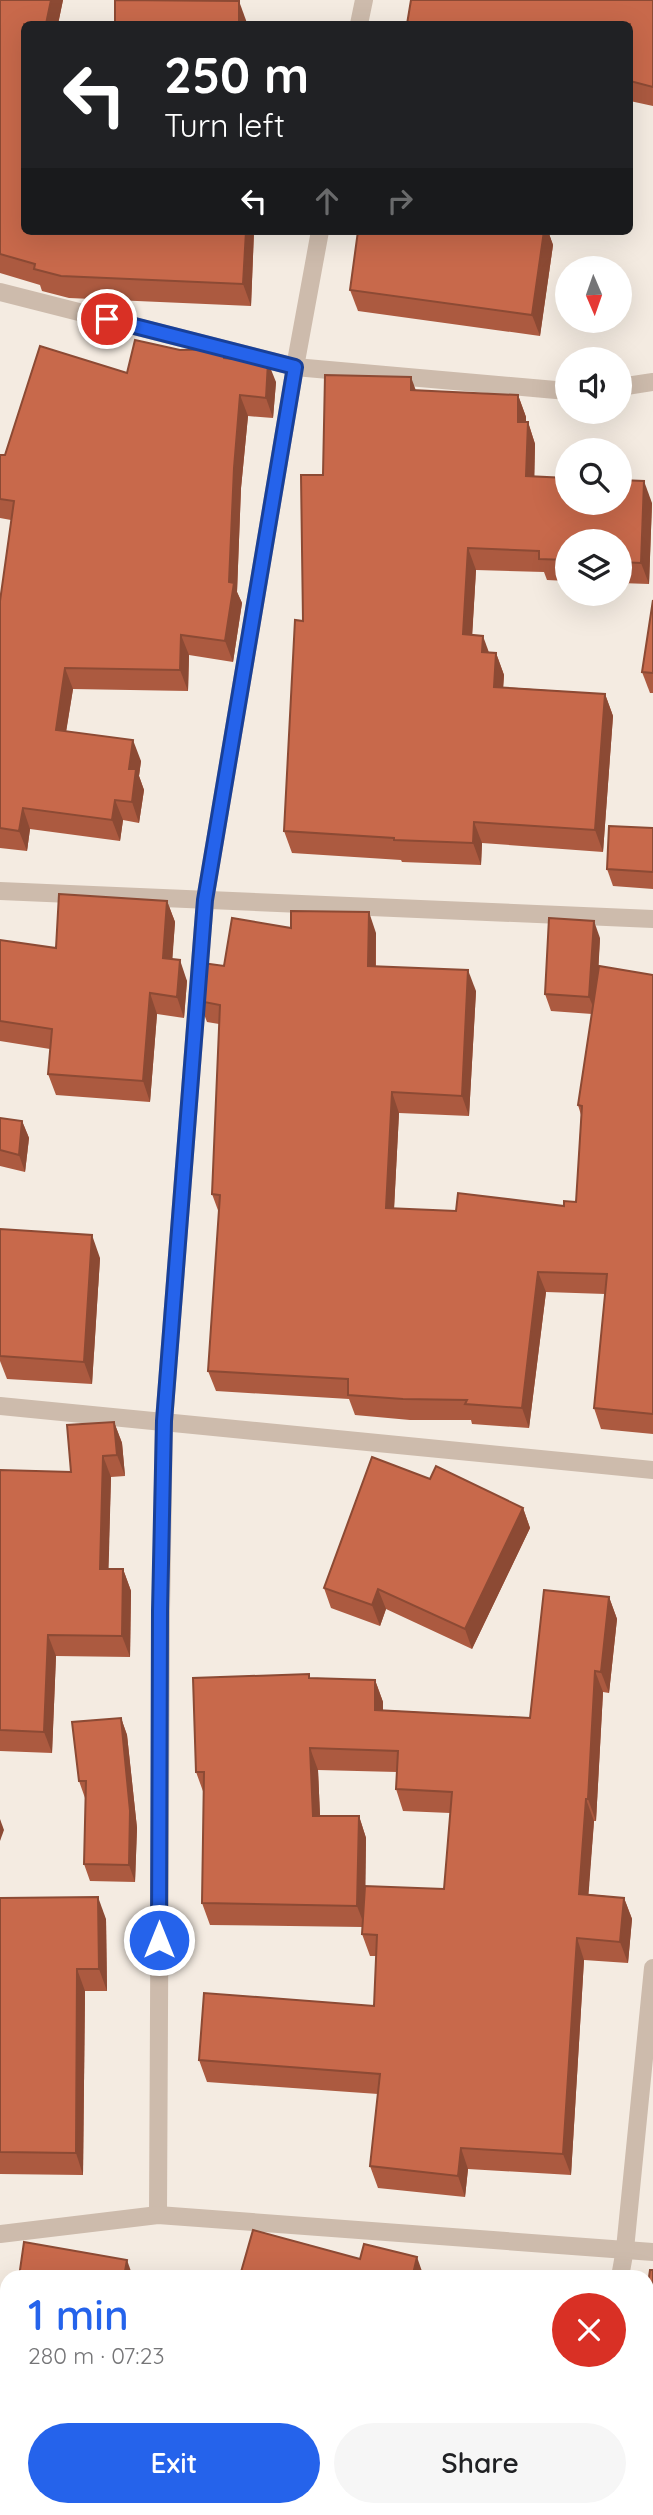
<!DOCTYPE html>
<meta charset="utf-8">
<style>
:root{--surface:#fff;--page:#f6f6f6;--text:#202124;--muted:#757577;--accent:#2563eb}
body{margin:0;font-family:Quicksand,sans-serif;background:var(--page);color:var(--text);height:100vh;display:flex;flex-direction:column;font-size:26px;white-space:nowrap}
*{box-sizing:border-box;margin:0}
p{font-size:23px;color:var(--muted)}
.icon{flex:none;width:38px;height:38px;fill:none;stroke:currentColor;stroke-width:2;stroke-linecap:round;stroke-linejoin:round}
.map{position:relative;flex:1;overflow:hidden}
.drawer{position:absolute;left:0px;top:2270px;width:654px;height:247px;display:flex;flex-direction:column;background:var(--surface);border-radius:21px 21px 0 0;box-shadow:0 7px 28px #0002}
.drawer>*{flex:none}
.hud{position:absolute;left:21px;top:21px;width:612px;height:214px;border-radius:10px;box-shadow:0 7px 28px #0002;background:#202124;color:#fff;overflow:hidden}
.needle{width:46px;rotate:178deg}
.tools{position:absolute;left:555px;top:256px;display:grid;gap:14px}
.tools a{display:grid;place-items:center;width:77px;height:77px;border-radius:50%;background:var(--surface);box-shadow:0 7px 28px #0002;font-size:35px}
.pin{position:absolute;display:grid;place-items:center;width:60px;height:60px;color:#fff;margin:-30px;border:4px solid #fff;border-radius:50%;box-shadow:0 2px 7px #0007}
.me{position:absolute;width:77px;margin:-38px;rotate:0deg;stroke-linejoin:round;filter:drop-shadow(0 0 5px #0008)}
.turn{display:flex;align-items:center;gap:24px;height:147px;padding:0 28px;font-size:32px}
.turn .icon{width:91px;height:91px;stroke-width:2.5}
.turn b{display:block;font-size:49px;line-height:60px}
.lanes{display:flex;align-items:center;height:66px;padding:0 28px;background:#0003;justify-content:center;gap:35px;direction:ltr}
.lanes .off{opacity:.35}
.round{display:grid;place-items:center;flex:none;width:74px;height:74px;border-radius:37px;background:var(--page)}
.overview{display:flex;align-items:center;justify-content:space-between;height:119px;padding:0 28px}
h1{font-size:42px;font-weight:600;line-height:52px;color:var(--accent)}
.button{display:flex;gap:14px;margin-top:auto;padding:14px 28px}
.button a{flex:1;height:80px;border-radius:42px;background:var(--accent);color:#fff;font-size:28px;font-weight:600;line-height:80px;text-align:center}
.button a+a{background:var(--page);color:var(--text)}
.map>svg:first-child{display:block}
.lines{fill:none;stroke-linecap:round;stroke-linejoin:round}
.minor{stroke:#cdbbac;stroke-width:18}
.wall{fill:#ac5a40;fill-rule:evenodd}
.shaded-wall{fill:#8c4a34}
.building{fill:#c8694b;stroke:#8c4a34;stroke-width:2}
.route-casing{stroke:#184099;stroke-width:18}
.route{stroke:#2563eb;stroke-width:12}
</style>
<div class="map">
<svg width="653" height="2515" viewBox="0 0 653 2515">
<rect width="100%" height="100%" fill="#f4ebe1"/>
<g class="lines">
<!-- minor -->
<g class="minor">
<path d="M359,24l5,-24"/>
<path d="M0,292l295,75 272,24"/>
<path d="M620,387l33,-5"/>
<path d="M0,891l653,28"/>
<path d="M0,1406l653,64"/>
<path d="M158,2215l3,-604 3,-190 41,-521 90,-533 25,-136"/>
<path d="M0,2234l158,-19 495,37"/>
<path d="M620,2277l5,-28 28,-281"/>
<path d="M578,2515l1,-5"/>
</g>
</g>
<!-- wall -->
<g class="wall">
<path d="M0,0h63l-5,24h-34v207h230l-3,75 -182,-8 -27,-7 -2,-6 -40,-12z"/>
<path d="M653,0v106l-23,-5v-77z"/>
<path d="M358,231h190l5,14 -13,91 -182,-25 -8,-21z"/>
<path d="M180,350l48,8 48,24 -3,36 -25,-2 -7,72 -4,104 5,11 -9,59 -44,-7 -1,36 -115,-2 -7,42 75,30 -2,15 5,14 -5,33 -16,-3 -3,21 -90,-12 -3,22 -27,-3v-247l11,-81 -11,-2v-63h5l122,-82z"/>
<path d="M416,391l102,4 8,22v5h2l7,22 -1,33 118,26 -3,81 -29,-1v-42h-53v40l-20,-1 -3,-8 -68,-2 -4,65 17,18h7l8,22 -1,12 102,7 8,22 -10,136 -121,-9 -1,22 -79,-3 -1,-2 -109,-7 -8,-22 19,-210 20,-146z"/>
<path d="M653,600v93h-3l-8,-21z"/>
<path d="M653,828v61l-40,-3 -6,-17z"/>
<path d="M167,901l8,21 -3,37 15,22 -3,37 -27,-4 -7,88 -94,-7 -8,-21 2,-25 -50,-8v-101l56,8z"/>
<path d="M291,928l85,5v33l100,25 -7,125 -70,-3 -5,96 62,2 108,-5 12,-4 5,-87 -3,-10 14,-91 -41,-3 -6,-17 55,-56 -2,32 55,5v459l-52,-5 -7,-21 11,-114 -59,-2 -17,136 -57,-4 -1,-4h-61l-55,-5 -6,-16 -133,-8 -8,-20 11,-158 -7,-19 7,-170 -12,-2 -8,-21 25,-35z"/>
<path d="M0,1118l22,3 7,17 -4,34 -25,-6z"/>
<path d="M0,1229l100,29 -8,126 -85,-5 -7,-18z"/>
<path d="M114,1422l8,21 3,33 -14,1 -3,92h15l8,22 -1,66 -74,-1 -4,97 -52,-2v-281l71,2z"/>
<path d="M430,1479l93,29 7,20 -58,121 -86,-40 -6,17 -49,-18 -7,-20z"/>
<path d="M609,1597l8,22 -8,74 -6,-1 -7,129h-2l-6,73 36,4 8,21 -4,44 -44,-3 -13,215 -103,-6 -3,28 -87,-9 -8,-22 8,-72 -171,-12 -8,-22 175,-54 2,-50h-6l-8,-22v-7l-152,-2 -8,-22 2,-109 -8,-22 114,-94 65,2 8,22v8l147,8zM318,1770l79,2 -1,17 7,22 47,2 -6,76 -79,-3 1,-48 -7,-22h-39z"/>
<path d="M121,1718l6,17 10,93 -2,54 -45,-1 -6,-17 2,-66h-1l-6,-17z"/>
<path d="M0,1898l106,21 1,72h-22l-2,184 -83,-1z"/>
<path d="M653,2270v89l-5,-1v-74z"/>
<path d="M241,2272l183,5h-181z"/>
<path d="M7,2298v97l-7,-2v-70z"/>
<path d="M127,2510h174l-2,5h-150z"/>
<path d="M326,2510h195l-1,5h-192z"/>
</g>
<!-- shaded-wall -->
<g class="shaded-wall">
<path d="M51,0h12l-5,24h-12z"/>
<path d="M239,1l8,22v1h-8z"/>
<path d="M246,231h8l-3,75 -8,-22z"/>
<path d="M544,231h4l5,14 -13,91 -8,-21z"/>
<path d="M268,362l8,20 -3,36 -7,-20z"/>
<path d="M411,377l8,22 -8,-9z"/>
<path d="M240,395l8,21 -7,72 -4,104 5,11 -9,59 -8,-21 4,-59 5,-114z"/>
<path d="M518,395l8,22v27l-8,-22z"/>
<path d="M528,422l7,22 -1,54 -8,-22z"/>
<path d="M644,481l8,22 -3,81 -8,-21z"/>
<path d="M468,548l8,22 -5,86 -8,-22z"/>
<path d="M181,635l8,20 -1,36 -8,-21z"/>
<path d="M483,636l8,22 -9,-6z"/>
<path d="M496,653l8,22 -2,33 -8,-21z"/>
<path d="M65,668l8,21 -10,62 -7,-21z"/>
<path d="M605,694l8,22 -10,136 -8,-22z"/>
<path d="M133,740l8,21 -2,15 5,14 -5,33 -7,-21 -3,-33z"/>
<path d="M115,800l8,20 -3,21 -8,-21z"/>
<path d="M23,808l7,21 -3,22 -8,-20z"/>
<path d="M474,822l8,21 -1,22 -8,-22z"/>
<path d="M167,901l8,21 -4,57 -8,-21z"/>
<path d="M369,912l7,21 -1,53 -7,-20z"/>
<path d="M594,921l6,17 -4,76 -7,-17z"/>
<path d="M180,960l7,21 -3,37 -7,-21z"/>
<path d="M468,970l8,21 -7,125 -7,-20z"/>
<path d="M150,993l7,21 -7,88 -7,-21z"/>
<path d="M392,1092l7,21 -6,115 -7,-20z"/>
<path d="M22,1121l7,17 -4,34 -6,-17z"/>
<path d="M92,1235l8,23 -8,126 -8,-22z"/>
<path d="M538,1272l8,20 -17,136 -7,-20z"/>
<path d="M114,1422l8,21 3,33 -8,-21z"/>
<path d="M103,1456l8,21 -3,114 -8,-22z"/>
<path d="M523,1508l7,20 -58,121 -7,-20z"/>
<path d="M123,1569l8,22 -1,66 -8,-21z"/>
<path d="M378,1589l8,20 -6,17 -8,-21z"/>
<path d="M609,1597l8,22 -8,74 -8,-21z"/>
<path d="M48,1635l8,21 -4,97 -8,-21z"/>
<path d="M595,1671l8,21 -7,129 -8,-22z"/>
<path d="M375,1680l8,22v29l-8,-21z"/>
<path d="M121,1718l6,17 10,93 -2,54 -6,-17z"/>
<path d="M310,1748l8,22 3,67 -8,-21z"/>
<path d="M586,1799l8,22 -7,94 -8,-21z"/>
<path d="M359,1816l7,22 -1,89 -8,-21z"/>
<path d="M0,1819l4,11 -4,11z"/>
<path d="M98,1897l8,22 1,72 -8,-22z"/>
<path d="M624,1898l8,21 -4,44 -8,-21z"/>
<path d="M577,1938l7,22 -13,215 -8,-21z"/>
<path d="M77,1969l8,22 -2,184 -7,-22z"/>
<path d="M461,2148l7,21 -3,28 -7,-21z"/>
<path d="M417,2257l7,20 -11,-3z"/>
<path d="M127,2260l6,17h-9z"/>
<path d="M286,2510h15l-2,5h-15z"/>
<path d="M506,2510h15l-1,5h-15z"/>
</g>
<!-- building -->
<g class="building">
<path d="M0,0h51l-5,24h-22v207h222l-3,53 -182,-8 -27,-7 1,-5 -35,-10z"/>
<path d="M115,0l124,1v23h-124z"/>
<path d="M411,0h242v87l-23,-6v-57h-223z"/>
<path d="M358,231h186l-12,84 -182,-25z"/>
<path d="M135,340l45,10 44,-1v9l44,4 -2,36 -26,-3 -6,73 -5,114 5,1 -9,58 -44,-6 -1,35 -115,-2 -9,62 77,10 -4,29h7l-4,33 -17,-2 -3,20 -89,-12 -4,23 -19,-3v-227l14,-100 -14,-2v-44h5l35,-109 87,27z"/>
<path d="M325,375l86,2v13l107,5v27h10l-2,54 41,2v24h53v-22l24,1 -3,82 -21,-1v-21h-53v19l-28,-1v-8l-71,-3 -5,86 20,2 -1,16 14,1 -2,34 111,7 -10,136 -121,-8 -1,21 -79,-3v-2l-110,-7 11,-211 8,1 -2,-146h22z"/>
<path d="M653,600v73l-11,-1z"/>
<path d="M609,826l44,2v44l-46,-3z"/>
<path d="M59,894l108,7 -4,57 17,2 -3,37 -27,-4 -7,88 -95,-7 4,-45 -52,-8v-81l56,8z"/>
<path d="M291,911l78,1 -1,54 100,4 -6,126 -70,-4 -6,116 70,3 2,-18 106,13v-5l12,1 6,-96 -4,-1 21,-139 54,9v439l-59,-6 13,-134 -69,-2 -16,136 -57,-4 2,-4 -64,-1 -55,-4v-16l-140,-8 12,-176 -8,-1 8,-189 -21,-4 3,-38 22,3 8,-48 59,10z"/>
<path d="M549,918l45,3 -5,76 -44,-3z"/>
<path d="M0,1118l22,3 -3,34 -19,-5z"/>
<path d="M0,1229l92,6 -8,127 -84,-6z"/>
<path d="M114,1422l3,33 -14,1 -3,113h23l-1,67 -74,-1 -4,97 -44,-2v-260l71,2 -4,-47z"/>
<path d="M372,1457l58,22 6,-13 87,42 -58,121 -87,-40 -6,16 -48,-17z"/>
<path d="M544,1590l65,7 -8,75 -6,-1 -7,128h-2l-7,95 45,4 -4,44 -43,-4 -14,216 -102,-6 -3,28 -88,-10 10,-92 -181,-14 5,-67 170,13 3,-71 -15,-1 3,-48 79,3 8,-97 -56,-3 2,-38 -88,-3 3,68h46l-2,90 -155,-3 2,-131h-8l-3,-94 116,-4v4l66,2v30l155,8z"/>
<path d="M121,1718l9,93 -1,54 -45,-1 2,-83h-7l-7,-59z"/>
<path d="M98,1897l1,72h-22l-1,184 -76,-1v-254z"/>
<path d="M253,2230l107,29 4,-15 53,13 -4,17 10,3h-171l1,-2 -12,-3z"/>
<path d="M24,2242l103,18 -3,17h-105z"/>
<path d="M650,2270h3v72l-5,-1v-57z"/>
<path d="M6,2298h1v77l-7,-2v-50z"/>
<path d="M653,2407v108h-39l2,-5h32v-73z"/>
<path d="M7,2412v98h93l12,5h-112v-76z"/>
<path d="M208,2510h78l-2,5h-54z"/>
<path d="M346,2510h160l-1,5h-141z"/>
</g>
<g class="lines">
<defs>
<path id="route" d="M107,319l188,48 -90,533 -41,521 -4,190 -1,329"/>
</defs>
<!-- route casing -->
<use href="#route" class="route-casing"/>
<!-- route -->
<use href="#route" class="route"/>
</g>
</svg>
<div class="tools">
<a><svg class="needle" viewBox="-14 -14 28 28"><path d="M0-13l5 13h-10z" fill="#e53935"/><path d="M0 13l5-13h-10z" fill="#757577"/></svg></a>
<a><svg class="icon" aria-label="sound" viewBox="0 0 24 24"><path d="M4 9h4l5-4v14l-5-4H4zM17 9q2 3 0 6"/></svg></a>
<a><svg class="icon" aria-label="search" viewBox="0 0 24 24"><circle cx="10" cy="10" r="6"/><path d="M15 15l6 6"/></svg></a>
<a><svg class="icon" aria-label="layers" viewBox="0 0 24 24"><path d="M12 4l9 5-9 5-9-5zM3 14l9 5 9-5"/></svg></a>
</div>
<div class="pin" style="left:107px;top:319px;background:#d93025"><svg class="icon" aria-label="arrive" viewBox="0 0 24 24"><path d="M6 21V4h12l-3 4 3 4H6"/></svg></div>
<svg class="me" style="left:159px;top:1940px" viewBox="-20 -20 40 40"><circle r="17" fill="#2563eb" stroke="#fff" stroke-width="3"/><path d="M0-11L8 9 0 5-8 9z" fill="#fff"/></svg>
<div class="hud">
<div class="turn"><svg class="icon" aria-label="left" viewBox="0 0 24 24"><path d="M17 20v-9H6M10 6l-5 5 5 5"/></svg><div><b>250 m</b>Turn left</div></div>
<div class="lanes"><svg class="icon" aria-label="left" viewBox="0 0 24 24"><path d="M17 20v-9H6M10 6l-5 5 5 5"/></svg><svg class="icon off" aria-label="ahead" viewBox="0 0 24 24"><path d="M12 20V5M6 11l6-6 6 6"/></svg><svg class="icon off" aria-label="right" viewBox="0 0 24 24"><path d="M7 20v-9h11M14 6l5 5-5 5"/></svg></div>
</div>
<section class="drawer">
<div class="overview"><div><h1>1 min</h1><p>280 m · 07:23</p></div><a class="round" style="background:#d93025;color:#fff"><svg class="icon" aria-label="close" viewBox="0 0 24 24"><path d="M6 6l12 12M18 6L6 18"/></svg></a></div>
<div class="button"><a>Exit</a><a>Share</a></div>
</section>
</div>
